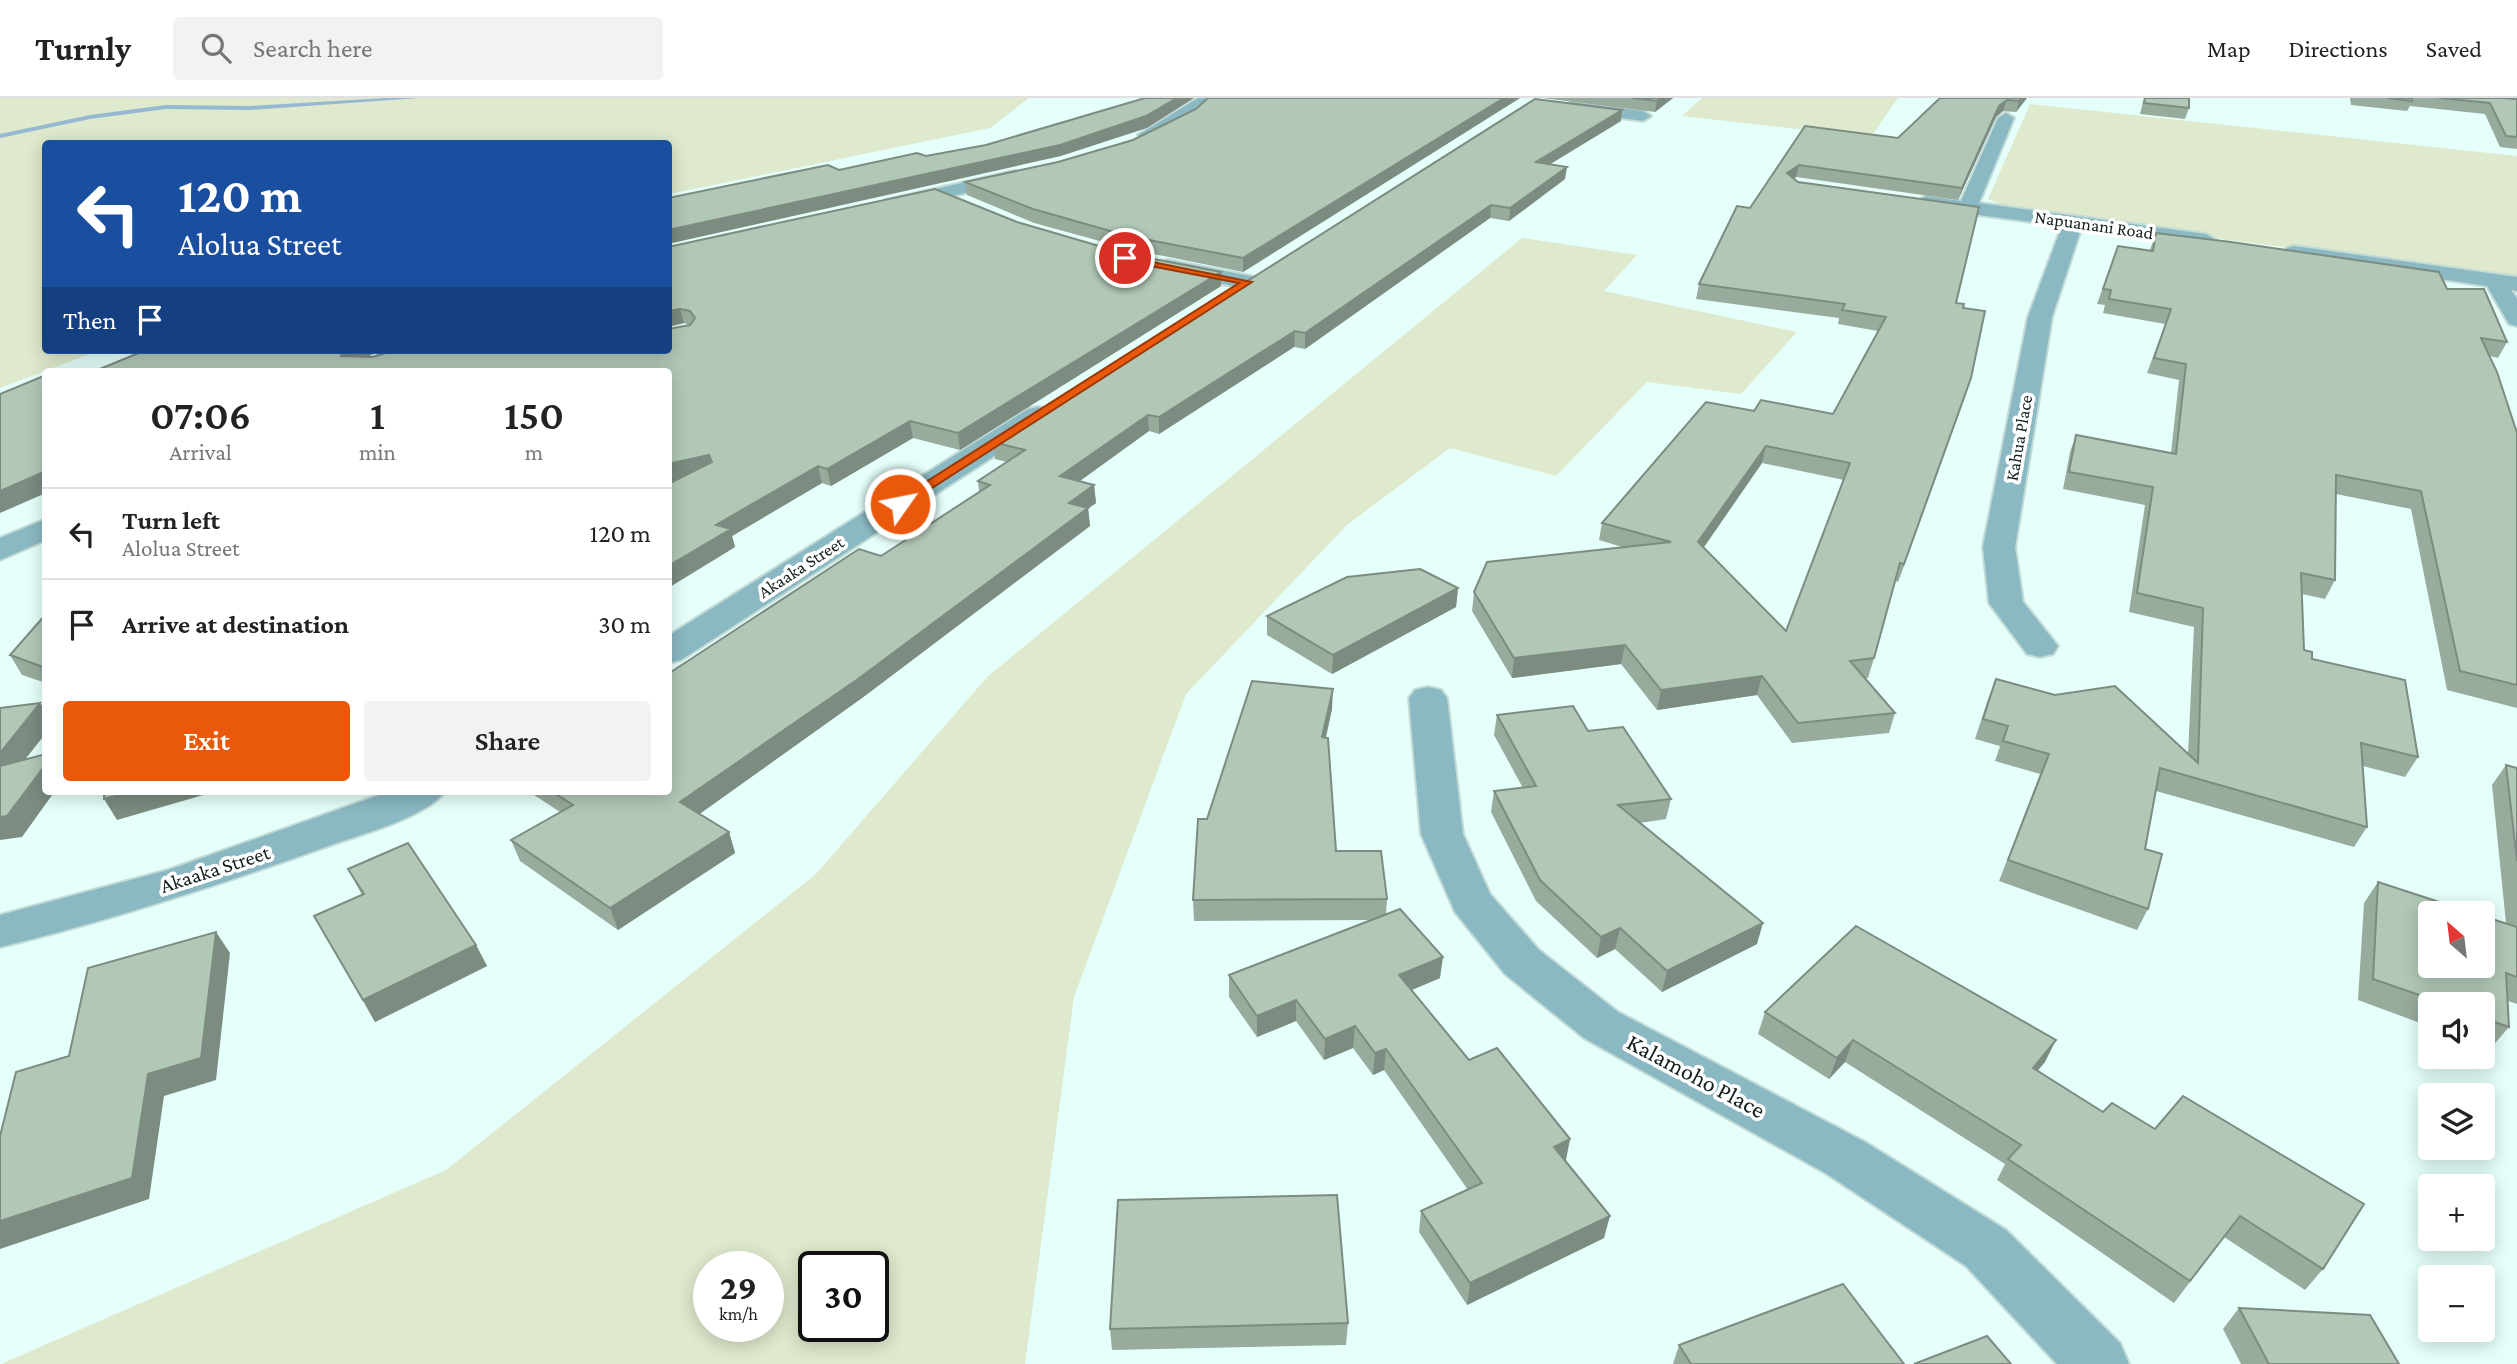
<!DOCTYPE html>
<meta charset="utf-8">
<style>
:root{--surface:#fff;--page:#f2f2f2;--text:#222;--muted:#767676;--line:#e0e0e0;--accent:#ea580c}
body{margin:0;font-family:"Crimson Pro",serif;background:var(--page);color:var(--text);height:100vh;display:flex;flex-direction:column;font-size:26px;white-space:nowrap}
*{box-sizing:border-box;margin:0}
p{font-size:23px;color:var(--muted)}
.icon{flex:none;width:38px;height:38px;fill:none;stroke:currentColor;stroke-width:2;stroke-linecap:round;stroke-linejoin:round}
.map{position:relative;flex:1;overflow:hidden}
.sheet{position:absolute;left:42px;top:270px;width:630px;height:427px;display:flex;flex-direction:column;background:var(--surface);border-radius:7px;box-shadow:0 4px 18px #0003}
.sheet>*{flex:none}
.banner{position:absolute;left:42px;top:42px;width:630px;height:214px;border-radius:7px;box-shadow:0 4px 18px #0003;background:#1a4fa0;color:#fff;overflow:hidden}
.needle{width:46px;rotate:332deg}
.fabs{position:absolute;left:2418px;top:803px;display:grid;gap:14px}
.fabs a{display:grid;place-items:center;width:77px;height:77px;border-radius:7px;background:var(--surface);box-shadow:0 4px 18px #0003;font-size:35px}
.speed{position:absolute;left:693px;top:1153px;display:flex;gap:14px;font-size:35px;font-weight:700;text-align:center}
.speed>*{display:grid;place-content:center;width:91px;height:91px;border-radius:50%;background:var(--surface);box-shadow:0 4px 18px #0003;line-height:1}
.speed small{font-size:18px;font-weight:400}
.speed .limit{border:4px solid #111;border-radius:10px;background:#fff;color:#111}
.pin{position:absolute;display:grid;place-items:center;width:60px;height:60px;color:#fff;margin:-30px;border:4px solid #fff;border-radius:50%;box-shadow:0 2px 7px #0007}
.me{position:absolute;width:77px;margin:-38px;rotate:57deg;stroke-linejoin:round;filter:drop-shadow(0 0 5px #0008)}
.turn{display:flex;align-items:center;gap:24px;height:147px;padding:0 21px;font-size:32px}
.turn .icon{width:91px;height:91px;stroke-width:2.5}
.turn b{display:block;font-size:49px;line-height:60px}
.then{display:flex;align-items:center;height:66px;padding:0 21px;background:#0003;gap:14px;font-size:26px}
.eta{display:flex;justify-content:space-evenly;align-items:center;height:119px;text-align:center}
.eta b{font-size:42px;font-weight:600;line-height:49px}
.cta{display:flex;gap:14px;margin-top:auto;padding:14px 21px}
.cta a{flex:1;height:80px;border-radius:7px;background:var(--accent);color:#fff;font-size:28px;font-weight:600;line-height:80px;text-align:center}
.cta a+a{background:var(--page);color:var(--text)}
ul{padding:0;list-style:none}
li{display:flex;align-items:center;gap:21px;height:91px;padding:0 21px;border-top:2px solid var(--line)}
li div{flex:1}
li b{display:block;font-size:26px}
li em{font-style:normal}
header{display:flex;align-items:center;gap:42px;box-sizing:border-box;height:98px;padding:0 35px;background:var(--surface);border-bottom:2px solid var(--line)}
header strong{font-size:33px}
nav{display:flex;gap:38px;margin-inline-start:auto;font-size:24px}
.search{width:490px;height:63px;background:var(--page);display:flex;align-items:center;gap:18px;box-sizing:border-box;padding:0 24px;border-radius:7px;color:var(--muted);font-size:26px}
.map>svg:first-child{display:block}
.green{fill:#dee9cd;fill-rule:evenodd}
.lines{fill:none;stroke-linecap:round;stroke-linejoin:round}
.stream{fill:#96b8d2;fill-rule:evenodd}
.minor-casing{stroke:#c3dbd7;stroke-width:4}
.minor{fill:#8bb9c3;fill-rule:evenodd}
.wall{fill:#98ac9d;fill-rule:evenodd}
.shaded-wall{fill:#7c8c80}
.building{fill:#b1c8b7;stroke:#7c8c80;stroke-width:2;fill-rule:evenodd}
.route{fill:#ea580c;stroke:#983908;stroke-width:2}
.labels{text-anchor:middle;stroke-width:7;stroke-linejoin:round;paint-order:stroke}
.far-street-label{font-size:18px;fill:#131f1d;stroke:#fff}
.street-label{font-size:21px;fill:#131f1d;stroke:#fff}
.near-street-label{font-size:24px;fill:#131f1d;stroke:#fff}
</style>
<header>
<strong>Turnly</strong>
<div class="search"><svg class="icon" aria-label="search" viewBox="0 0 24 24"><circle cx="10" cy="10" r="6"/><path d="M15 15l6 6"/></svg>Search here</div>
<nav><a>Map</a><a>Directions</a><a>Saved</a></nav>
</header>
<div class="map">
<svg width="2517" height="1266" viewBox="0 0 2517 1266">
<rect width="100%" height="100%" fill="#e5fffa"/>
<!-- green -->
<g class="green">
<path d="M0,0h1029l-39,30 -321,66 -1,-50h-622v206h54l-100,38z"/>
<path d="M1702,0h196l-27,39 -189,-21z"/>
<path d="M2030,6l487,52v122l-498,-66 -31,-13z"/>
<path d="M1522,140l115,17 -33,36 193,41 -56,62 -94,-12 -91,94 -106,-28 -102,76 -162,170 -112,303 -49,367h-1024l445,-194 370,-296 171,-197zM768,1169v59h-59v-59zM814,1169h59v59h-59z"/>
</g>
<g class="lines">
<!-- stream -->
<path class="stream" d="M385,0h34l-170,12 -83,-1 -76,10 -90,19v-4l90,-19 76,-10 83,1z"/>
<defs>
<g id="minor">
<path d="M1198,0h18c-12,14 -57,45 -76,41l-2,-4z"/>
<path d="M1571,4l72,9 8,5 -8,5 -78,-11 -2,-3z"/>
<path d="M2006,15l8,5 -35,85 227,31 10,6 -10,6 -125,-17 -29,88 -37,230 8,55 35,44 -5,8 -13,3 -13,-3 -38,-51 -6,-56 45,-230 34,-91 -136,-18 -10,-6 10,-6 35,5 37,-83z"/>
<path d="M1015,73l6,1 3,4 -3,4 -128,30 -10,-6 3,-4z"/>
<path d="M2294,148l223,31v14l-6,-1 6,9v27l-8,-2 -22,-38 -200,-30 -3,-4 3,-4z"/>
<path d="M1168,162l87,17 3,5 -11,7 -87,-18 -3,-5 3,-5z"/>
<path d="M1038,309l10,2 3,6 -3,6 -367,239 -13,3v-27l360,-227z"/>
<path d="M46,421v21l-46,20v-22z"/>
<path d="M1428,589l13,3 6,8 16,136 27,60 49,56 79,62 247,130 141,88 114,113 9,21h-72l-91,-98 -139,-92 -243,-136 -79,-64 -50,-62 -34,-78 -12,-136 6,-8z"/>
<path d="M391,693h54c-16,25 -85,44 -114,54 -109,39 -218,75 -331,102v-32l168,-45z"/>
</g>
</defs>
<!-- minor casing -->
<use href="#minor" class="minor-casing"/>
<!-- minor -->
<use href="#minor" class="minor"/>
</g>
<!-- wall -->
<g class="wall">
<path d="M1520,0l-277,174 -114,-23 -95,-26 -67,-28 -2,-13 93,-20 75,-22 63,-31z"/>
<path d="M1542,0h131l-18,14z"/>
<path d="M1940,0h87l-11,14 -13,-1 -7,6 -38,83 -162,-23 -2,2 169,129 3,86 -68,188 -3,-1 -21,77 -6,20h-3l30,35 -6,20 -97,10 -35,-48 -100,15 -36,-46 -109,14 -40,-67 2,-19 148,-45 -23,-7 3,-17 152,-112 79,3 45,-83 -40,-7 1,-6 -143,-19 3,-15 106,-158 93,12zM1762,365l82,17 -58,151 -82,-84z"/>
<path d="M2144,0h45v10l-4,11 -45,-5z"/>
<path d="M2350,0h151l16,1v50l-17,-2 -15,-33 -75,-8 -3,5 -56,-6z"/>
<path d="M1621,23l-71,43 15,15 -56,42 -19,-3 -185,131 -11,-2 -135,87 -10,-3 -70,50 15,4 2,18 -8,5 2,18 -228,172 -163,116 30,18 6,21 -117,77 -98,-69 -9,-21 49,-28 -32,-21h140l213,-235 98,-64 -1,-11 29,-19 -12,-3 -2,-17z"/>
<path d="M1017,124l106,31 98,19v14l-261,164 -47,-12 -82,48 -9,-3 -90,53 3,11 -67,41v-104l8,-4 -8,2v-111l-522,-21h235l-14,7 301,-7 21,-25 -5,-2 -16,4v-80z"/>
<path d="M2156,135l291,56 60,53 -9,16 -8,-2 27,77v275l-70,-18 -36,-181 -75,-15 -1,86 -10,19 -23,-5 2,56 114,107 -13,20 -42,-11 4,61 -13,20 -198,-56 -11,58 3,60 -11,21 -138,-49 41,-107 -45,-13 5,-15 -25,-7 13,-40 8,-20 192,76 6,-128 -65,-15 16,-107 -82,-16 7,-37 6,-17 95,18 8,-73 -32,-7 18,-49 -62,-11 2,-8 -8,-1 21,-58 32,4z"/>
<path d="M1458,490l-2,19 -124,67 -65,-39v-19z"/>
<path d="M46,516v69l-24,-8 -12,-20z"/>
<path d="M1332,611l-6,29 10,113 51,48 -1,15 54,64 -28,12 57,70 101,79 -5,22 39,77 -137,67 -48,-73 2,-21 47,-21 -84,-120 -11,5 -20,-27 -29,12 -28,-39 -39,16 -28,-40v-22l140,-55 -175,1 -1,-21 14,-81z"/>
<path d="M1497,617l91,16 83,68 -5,20 -26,4 117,121 -95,48 -47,-43 -18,9 -61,-57 -45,-89 3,-21 29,-3 -29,-53z"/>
<path d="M2506,667l11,3v236l-9,-3 1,26 -18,21 -8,-2v-42h-52v23l-73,-27 6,-97 14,-21 128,41 -14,-138z"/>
<path d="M348,771l128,76 11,21 -112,56 -61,-106 48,-21z"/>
<path d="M1765,914l280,50 -7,8 285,199 -18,21 -81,-53 -50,66 -177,-123 8,-16 -160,-102 -16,17 -71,-45z"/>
<path d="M2239,1210l160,56h-158l-18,-35z"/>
<path d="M1348,1225l-2,22 -234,5 -2,-21z"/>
<path d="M1679,1247l225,19h-231z"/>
</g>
<!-- shaded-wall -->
<g class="shaded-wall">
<path d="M1177,0h17l-47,30 -86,28 -393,88v-14z"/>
<path d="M1504,0h16l-277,174v-14z"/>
<path d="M1661,0h12l-18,14 2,-11z"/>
<path d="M2021,0h6l-11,14 3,-11z"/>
<path d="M2007,2l-4,11 -7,6 -38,83 4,-12 37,-82z"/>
<path d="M1622,12l-1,11 -87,53 2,-12z"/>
<path d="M1799,67l-3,12 -11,8 2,-12z"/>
<path d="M1567,69l-2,12 -56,42 1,-13z"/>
<path d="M1491,107l-1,13 -185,131v-16z"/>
<path d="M1221,174v14l-261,164 -2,-17z"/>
<path d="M680,211l4,14 -16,4v-16z"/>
<path d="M1295,233l-1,16 -135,87v-17z"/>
<path d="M345,252h36l-28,14 -12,-8z"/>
<path d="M1971,280l-5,16 -68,188 6,-18z"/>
<path d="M1148,317l1,16 -87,63 -2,-18z"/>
<path d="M910,323l3,17 -82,48 -4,-17z"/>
<path d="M1766,348l-4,17 -67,97 3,-18z"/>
<path d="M709,357l4,17 -45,10v-18z"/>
<path d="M818,368l4,17 -90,53 3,11 -67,41v-22l48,-41z"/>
<path d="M46,373v22l-46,20v-22z"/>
<path d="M1094,387l2,18 -25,18 -2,-18z"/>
<path d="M1088,410l2,18 -228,172 -175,125 -7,-21z"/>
<path d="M1458,490l-2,19 -124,67 1,-19z"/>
<path d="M1625,547l-4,19 -109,14 2,-20z"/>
<path d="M1762,578l-5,19 -100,15 4,-20z"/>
<path d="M1333,591l-1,20 -11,48 1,-20z"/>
<path d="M40,605l6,8v22l-45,57 -1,-2v-35z"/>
<path d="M46,666v27h9l-33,46 -22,3v-23z"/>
<path d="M133,693h84l-100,29 -13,-21z"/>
<path d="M729,734l6,21 -117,77 -8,-22z"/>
<path d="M1763,825l-6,21 -95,48 5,-21z"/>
<path d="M1620,830l-5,21 -18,9 4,-21z"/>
<path d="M216,834l14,21 -14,127 -52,16 -15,103 -149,50v-28l148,-147z"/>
<path d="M476,847l11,21 -112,56 -12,-22z"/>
<path d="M1443,859l-3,21 -43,18 2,-21z"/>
<path d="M1296,902v21l-39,16v-21z"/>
<path d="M1355,928l-2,22 -29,12 1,-21z"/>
<path d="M1853,942l-8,22 -16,17 8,-21z"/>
<path d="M2056,942l-11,22 -23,27 11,-21z"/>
<path d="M1386,951l-2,21 -11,5 2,-22z"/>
<path d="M1570,1041l-4,21 -16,8 4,-21z"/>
<path d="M1610,1118l-6,22 -137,67 3,-22z"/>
</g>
<!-- building -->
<g class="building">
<path d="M1145,0h32l-31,18 -86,29 -392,85v-32l160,-33 11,5 78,-17 9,3 60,-11z"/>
<path d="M1208,0h296l-261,160 -115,-22 -95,-27 -68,-27 93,-20 75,-22 63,-31z"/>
<path d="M1632,0h29l-4,3z"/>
<path d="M1940,0h81l-2,3 -12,-1 -8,6 -37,82 -163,-23 -12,8 11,9 181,25 -23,96 8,1 -1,4 22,3 -14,67 -67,186 -4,-1 -26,95 -24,3 45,52 -97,10 -36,-47 -101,14 -36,-45 -111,13 -40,-66 13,-30 184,-20 -69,-19 104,-121 48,9 7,-11 72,14 53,-97 -44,-7 3,-6 -146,-20 38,-78 13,2 55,-82 93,12zM1766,348l84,17 -64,168 -88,-89z"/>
<path d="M2145,0h44v10l-45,-5z"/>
<path d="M2388,0h24v3z"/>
<path d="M2439,0h62l16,1v38l-11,-1 -16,-33z"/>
<path d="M1535,1l87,11 -86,52 31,5 -57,41 -19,-3 -186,128 -10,-2 -136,86 -11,-2 -88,61 34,9 -25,18 19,5 -230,171 -178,123 49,30 -119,76 -99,-68 62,-35 -22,-14h117v-117l191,-125 22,7 109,-71 -12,-4 47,-31 -32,-8z"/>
<path d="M935,91l82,33 106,31 98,19 -263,161 -48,-12 -83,48 -9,-3 -102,59 15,4 -63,37v-82l44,-22 -3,-7 -41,9v-93h-573l51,-21h199l-4,6 31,1 24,-7h272v-21l22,-4 5,-7 -5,-7 -10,-2 -12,2v-64z"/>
<path d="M2156,135l75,9 208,30 8,17h37l23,53 -26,-4 16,34 20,61v252l-57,-14 -39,-180 -85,-16 -1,105 -34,-7 3,77 8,2v7l93,21 13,77 -57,-14 6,84 -207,-59 -15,81 17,5 -14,55 -140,-49 41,-106 -46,-13 5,-15 -25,-7 13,-40 59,16 60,-9 83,77 5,-155 -66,-15 16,-106 -84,-15 7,-37 100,19 10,-90 -32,-6 17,-49 -62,-10 2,-9 -8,-1 15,-43 35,5z"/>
<path d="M46,277v96l-46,20v-97z"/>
<path d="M1420,471l38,19 -125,67 -66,-39 80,-39z"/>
<path d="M46,516v54l-36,-13z"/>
<path d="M1252,583l81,8 -11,48 6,1 8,113h45l6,48 -194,1 5,-81h9z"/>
<path d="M40,605l-40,50v-45z"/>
<path d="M1573,608l15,25 35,-4 48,72 -53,6 145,118 -96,48 -47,-43 -19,9 -61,-57 -46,-89 42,-5 -39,-71z"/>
<path d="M46,656v10l-39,52 -7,1v-51z"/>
<path d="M2506,667l11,3v93z"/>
<path d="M104,693h29l-29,8z"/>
<path d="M408,745l68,102 -113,55 -49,-84 50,-22 -16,-25z"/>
<path d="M2378,784l98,32h-45v52h52v-50l34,11v50l-11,-4 3,54 -26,-9v-14h-38l-72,-25z"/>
<path d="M1400,811l43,48 -44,18 70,85 28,-12 73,91 -16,8 56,69 -140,67 -49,-72 61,-28 -96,-134 -11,4 -20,-27 -30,13 -29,-39 -39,16 -28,-41z"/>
<path d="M1856,828l200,114 -23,28 70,44 9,-9 43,26 28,-33 181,108 -41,65 -83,-53 -50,65 -182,-122 13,-14 -168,-105 -16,18 -72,-46z"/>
<path d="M216,834l-15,126 -53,16 -16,104 -132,43v-85l16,-64 53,-16 19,-88z"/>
<path d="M1337,1097l11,128 -238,6 8,-129z"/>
<path d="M1843,1186l61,80h-213l-12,-19z"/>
<path d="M2239,1210l131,7 29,49h-130z"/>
<path d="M1987,1238l24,28h-97z"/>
</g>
<!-- route -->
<path class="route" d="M1122,158l130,26 -348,224h-8v-5l343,-218 -114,-22z"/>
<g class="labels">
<!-- far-street labels -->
<g class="far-street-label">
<text transform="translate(2094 127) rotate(8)" y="6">Napuanani Road</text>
<text transform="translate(2019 340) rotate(-80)" y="6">Kahua Place</text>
<text transform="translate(801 469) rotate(-33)" y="6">Akaaka Street</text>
</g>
<!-- street labels -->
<g class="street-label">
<text transform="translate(215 771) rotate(-18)" y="7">Akaaka Street</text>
</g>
<!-- near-street labels -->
<g class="near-street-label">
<text transform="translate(1696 978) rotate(28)" y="8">Kalamoho Place</text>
</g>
</g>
</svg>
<div class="fabs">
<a><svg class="needle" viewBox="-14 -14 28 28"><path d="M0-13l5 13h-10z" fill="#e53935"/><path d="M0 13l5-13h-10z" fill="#767676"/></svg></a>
<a><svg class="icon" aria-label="sound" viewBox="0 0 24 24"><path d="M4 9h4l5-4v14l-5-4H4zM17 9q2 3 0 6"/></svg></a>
<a><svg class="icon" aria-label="layers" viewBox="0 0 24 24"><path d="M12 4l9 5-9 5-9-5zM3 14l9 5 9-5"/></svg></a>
<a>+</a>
<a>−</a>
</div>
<div class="speed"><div>29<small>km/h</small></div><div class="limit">30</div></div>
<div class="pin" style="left:1125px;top:160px;background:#d93025"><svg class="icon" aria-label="arrive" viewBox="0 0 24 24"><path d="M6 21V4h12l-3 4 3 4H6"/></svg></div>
<svg class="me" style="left:900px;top:406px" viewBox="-20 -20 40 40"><circle r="17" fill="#ea580c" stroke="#fff" stroke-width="3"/><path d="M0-11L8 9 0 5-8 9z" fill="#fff"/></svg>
<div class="banner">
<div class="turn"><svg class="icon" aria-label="left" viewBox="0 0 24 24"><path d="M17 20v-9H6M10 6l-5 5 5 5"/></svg><div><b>120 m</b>Alolua Street</div></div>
<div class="then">Then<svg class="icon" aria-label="arrive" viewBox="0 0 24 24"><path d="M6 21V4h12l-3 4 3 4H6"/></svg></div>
</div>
<section class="sheet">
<div class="eta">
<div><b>07:06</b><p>Arrival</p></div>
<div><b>1</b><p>min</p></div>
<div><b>150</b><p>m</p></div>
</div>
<ul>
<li><svg class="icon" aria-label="left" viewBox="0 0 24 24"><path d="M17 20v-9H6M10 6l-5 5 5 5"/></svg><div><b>Turn left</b><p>Alolua Street</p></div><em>120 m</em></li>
<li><svg class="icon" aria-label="arrive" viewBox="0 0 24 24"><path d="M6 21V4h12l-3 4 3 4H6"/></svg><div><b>Arrive at destination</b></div><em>30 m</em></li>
</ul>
<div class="cta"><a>Exit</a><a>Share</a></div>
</section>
</div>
